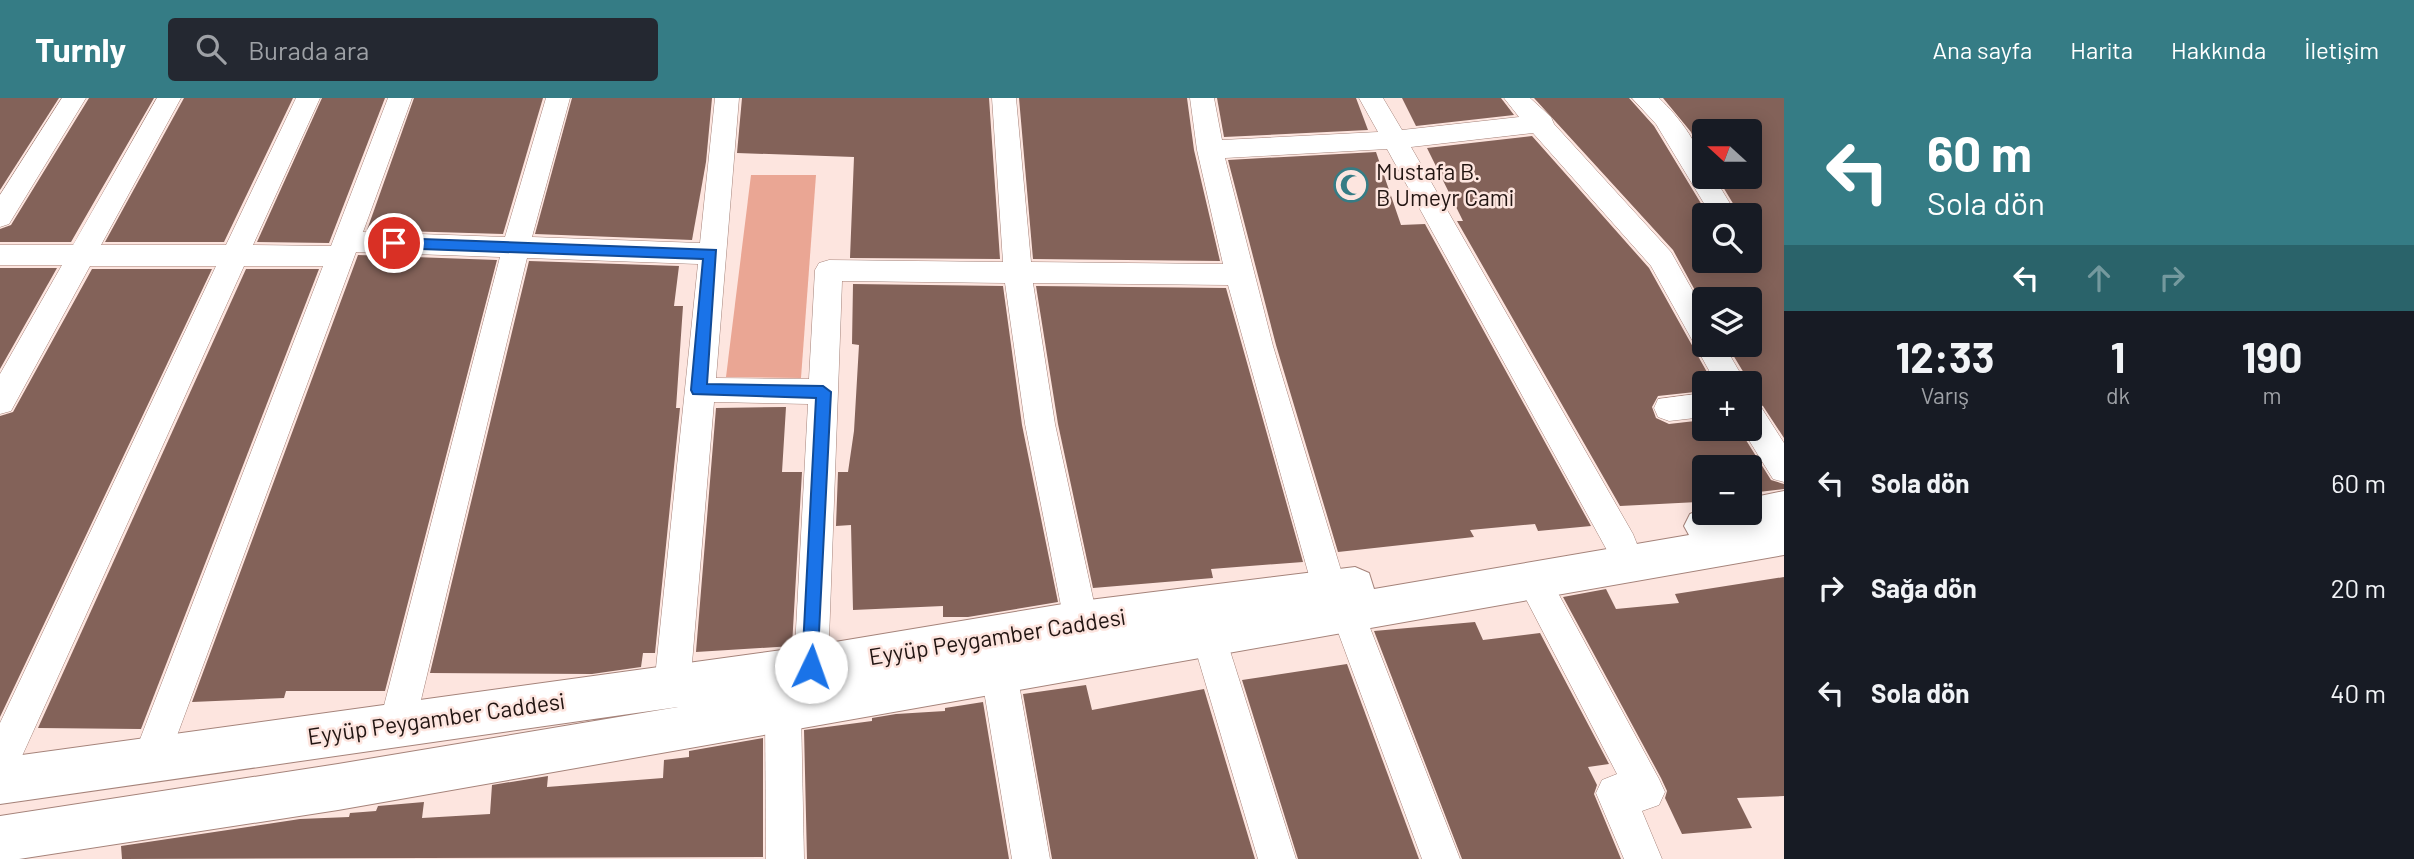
<!DOCTYPE html>
<html lang="tr">
<meta charset="utf-8">
<style>
:root{--surface:#171b24;--page:#242831;--text:#f1f3f6;--muted:#9ea1a6;--accent:#357c85}
body{margin:0;font-family:Barlow,sans-serif;background:var(--page);color:var(--text);height:100vh;display:flex;flex-direction:column;font-size:26px;white-space:nowrap}
*{box-sizing:border-box;margin:0}
p{font-size:23px;color:var(--muted)}
.icon{flex:none;width:38px;height:38px;fill:none;stroke:currentColor;stroke-width:2;stroke-linecap:round;stroke-linejoin:round}
.map{position:relative;flex:1;overflow:hidden}
.panel{display:flex;flex-direction:column;background:var(--surface);width:630px}
.panel>*{flex:none}
.banner{background:#357c85;color:#fff;overflow:hidden}
.needle{width:46px;rotate:291deg}
.controls{position:absolute;left:1692px;top:21px;display:grid;gap:14px}
.controls a{display:grid;place-items:center;width:70px;height:70px;border-radius:7px;background:var(--surface);box-shadow:0 4px 18px #0003;font-size:35px}
.pin{position:absolute;display:grid;place-items:center;width:60px;height:60px;color:#fff;margin:-30px;border:4px solid #fff;border-radius:50%;box-shadow:0 2px 7px #0007}
.me{position:absolute;width:77px;margin:-38px;rotate:3deg;stroke-linejoin:round;filter:drop-shadow(0 0 5px #0008)}
.turn{display:flex;align-items:center;gap:24px;height:147px;padding:0 28px;font-size:32px}
.turn .icon{width:91px;height:91px;stroke-width:2.5}
.turn b{display:block;font-size:49px;line-height:60px}
.lanes{display:flex;align-items:center;height:66px;padding:0 28px;background:#0003;justify-content:center;gap:35px;direction:ltr}
.lanes .off{opacity:.35}
.eta{display:flex;justify-content:space-evenly;align-items:center;height:119px;text-align:center}
.eta b{font-size:42px;font-weight:700;line-height:49px}
ul{padding:0;list-style:none}
li{display:flex;align-items:center;gap:21px;height:105px;padding:0 28px}
li div{flex:1}
li b{display:block;font-size:26px}
li em{font-style:normal}
header{display:flex;align-items:center;gap:42px;box-sizing:border-box;height:98px;padding:0 35px;background:var(--accent);color:#fff}
header strong{font-size:33px}
nav{display:flex;gap:38px;margin-inline-start:auto;font-size:24px}
.search{width:490px;height:63px;background:var(--page);display:flex;align-items:center;gap:18px;box-sizing:border-box;padding:0 24px;border-radius:7px;color:var(--muted);font-size:26px}
main{display:flex;flex:1;min-height:0}
.map>svg:first-child{display:block}
.green{fill:#eaa694}
.building{fill:#836259}
.lines{fill:none;stroke-linecap:round;stroke-linejoin:round}
.minor-casing{stroke:#a5837a;stroke-width:1}
.secondary-casing{stroke:#a5837a;stroke-width:2}
.minor{fill:#fff;fill-rule:evenodd}
.secondary{fill:#fff;fill-rule:evenodd}
.route{fill:#1a73e8;stroke:#114b97;stroke-width:2}
.labels{text-anchor:middle;stroke-width:5;stroke-linejoin:round;paint-order:stroke}
.poi-label{font-size:23px;fill:#221512;stroke:#fde5df;text-anchor:start}
.street-label{font-size:23px;fill:#221512;stroke:#fde5df}
</style>
<header>
<strong>Turnly</strong>
<div class="search"><svg class="icon" aria-label="search" viewBox="0 0 24 24"><circle cx="10" cy="10" r="6"/><path d="M15 15l6 6"/></svg>Burada ara</div>
<nav><a>Ana sayfa</a><a>Harita</a><a>Hakkında</a><a>İletişim</a></nav>
</header>
<main>
<div class="map">
<svg width="1784" height="761" viewBox="0 0 1784 761">
<rect width="100%" height="100%" fill="#fde5df"/>
<!-- green -->
<path class="green" d="M751,77h65l-15,203 -75,-1z"/>
<!-- building -->
<g class="building">
<path d="M0,0h59l-59,92z"/>
<path d="M89,0h65l-83,144h-71v-13l11,-4z"/>
<path d="M184,0h109l-69,144h-119z"/>
<path d="M322,0h63l-56,145 -72,-1z"/>
<path d="M414,0h129l-40,136 -136,-4z"/>
<path d="M572,0h140l-6,64 -14,78 -157,-6z"/>
<path d="M742,0h247l11,161 -150,-1 4,-101 -117,-4z"/>
<path d="M1019,0h168l7,52 26,111 -187,-2z"/>
<path d="M1217,0h139l12,32 -144,7z"/>
<path d="M1402,0h99l13,17 -98,11z"/>
<path d="M1534,0h95l25,28 54,89h-4v46h46v-46h-10l-23,-38h33v-46h-46v31l-13,-30 -28,-34h121v340l-21,-32 -13,-5v-18l-23,-38h23v-46h-46v8l-31,-57z"/>
<path d="M1532,38l117,132 64,115h-9v8l-46,5 -6,11 4,11 13,6 35,-4v9h35l32,51 13,4v5l-34,4v-26h-46v31l-8,1 2,3 -78,4 -163,-285h6l-36,-73z"/>
<path d="M1376,54l25,73 24,-1 166,302 -53,5 -3,-7 -65,6 4,7 -136,15 -62,-207 -48,-185z"/>
<path d="M358,157l139,5 -112,431h-99l-2,7 -92,4z"/>
<path d="M529,163l150,5 -5,40h9l-7,102h4l-25,245h-12l-2,14 -49,7 -162,-1z"/>
<path d="M0,170h57l-57,101z"/>
<path d="M92,171h120l-212,448v-301l13,-4z"/>
<path d="M246,171h73l-178,460 -103,-1z"/>
<path d="M853,186l150,2 19,139 36,177 -90,15h-25v-11l-90,4 -2,-85 -15,1 2,-54h10l6,-41 5,-86 -7,-1z"/>
<path d="M1036,188l190,2 77,274 -92,7 2,9 -120,10 -35,-164z"/>
<path d="M786,309l-4,65h20l-10,174 -96,6 20,-244z"/>
<path d="M1784,479v219l-47,2 15,30 -70,6 -17,-36 2,-7 -6,-13 -98,-181 43,-8 10,20 63,-6 -4,-9z"/>
<path d="M1475,524l8,18 57,-7 69,131 -21,3 9,18 -3,9 27,65h-159l-88,-228z"/>
<path d="M1347,566l72,195h-121l-56,-179z"/>
<path d="M1086,587l6,25 112,-21 51,170h-203l-29,-165z"/>
<path d="M983,604l26,157h-202l-3,-129 68,-9v-3l24,-4 49,-3v-3z"/>
<path d="M763,640v119l-641,2 -1,-13 179,-27 49,-2 1,-4 26,-2 2,-5 46,-4 -2,16 68,-4 2,-29 56,-9 -1,11 116,-9 1,-18 25,-3v-6z"/>
</g>
<g class="lines">
<defs>
<g id="minor">
<path d="M62,0h24l-77,126 -9,3v-32z"/>
<path d="M157,0h24l-80,147h125l70,-147h24l-67,147 78,1 57,-148h24l-49,134 142,5 41,-139h24l-38,139 168,6 15,-145h24l-23,280 93,1 6,-109 4,-7 10,-3 174,2 -11,-164h24l15,164 192,2 -26,-114 -7,-52h24l8,42 156,-8 -19,-34h24l19,32 117,-13 -15,-19h26l21,19 3,7 117,128 33,59v34h20l22,38h-30l-65,-117 -118,-133 -122,14 222,387 4,10 -4,10 -12,5 -12,-5 -222,-405 -162,9 48,188 74,244 -4,9 5,-2 12,5 100,257h-38l-91,-246 4,-10 -5,2 -12,-4 -5,-11 -85,-305 -195,-2 22,141 43,197 -5,11 -12,5 -12,-5 -5,-11 -39,-197 -20,-141 -163,-2 -14,386 -5,12 -12,5 -12,-5 -5,-12 14,-263 -94,-2 -24,285 -5,12 -13,5 -13,-5 -5,-12 44,-423 -171,-6 -112,467 -5,13 -13,5 -13,-5 -5,-13 121,-468 -144,-5 -188,508 -5,13 -13,5 -13,-5 -5,-13 191,-494h-79l-231,510 -13,5v-58l216,-457h-126l-79,145 -11,3v-40l62,-109h-62v-20h73z"/>
<path d="M1632,0h27c20,19 45,50 45,79h10l23,38h-26l-55,-91z"/>
<path d="M1704,295v24l-35,4 -11,-4 -4,-9 4,-9z"/>
<path d="M1750,305l11,4 23,36v39l-11,-3 -31,-50h8z"/>
<path d="M1533,467l12,4 114,210 6,13 -6,13 -17,6 20,48h-38l-28,-66 6,-13 15,-6 -101,-194 5,-11z"/>
<path d="M1209,524l12,4 5,12 70,221h-38l-66,-221 5,-12z"/>
<path d="M999,558l12,5 6,12 33,186h-38l-31,-186 6,-12z"/>
<path d="M783,594l13,6 5,12 3,149h-38l-1,-149 5,-12z"/>
</g>
<path id="secondary" d="M1784,393v64l-1446,255 -319,49h-19v-43l338,-52 340,-57 -678,97v-46l811,-112 270,-45 274,-34 14,6 5,16 315,-54 -5,-9 6,-12 14,-6v5h46v-15z"/>
</defs>
<!-- minor casing -->
<use href="#minor" class="minor-casing"/>
<!-- secondary casing -->
<use href="#secondary" class="secondary-casing"/>
<!-- minor -->
<use href="#minor" class="minor"/>
<!-- secondary -->
<use href="#secondary" class="secondary"/>
</g>
<!-- route -->
<path class="route" d="M394,140l322,12 -9,134 116,2 8,6 -14,281 -6,2 -6,-2 -3,-6 14,-269 -123,-4 -2,-4 12,-131 -309,-11 -7,-5z"/>
<!-- icons -->
<defs>
<symbol id="mosque-ring" viewBox="-11 -11 22 22"><circle r="9.5" fill="#fde5df" stroke="#357c85" stroke-width="1.5"/><path d="M3.5-4.9A6 6 0 1 0 3.5 4.9A5 5 0 1 1 3.5-4.9Z" fill="#357c85"/></symbol>
</defs>
<g fill-rule="evenodd">
<use href="#mosque-ring" x="1332" y="68" width="38" height="38"/>
</g>
<g class="labels">
<!-- poi labels -->
<g class="poi-label">
<text x="1376" y="82">Mustafa B.<tspan x="1376" dy="26">B Umeyr Cami</tspan></text>
</g>
<!-- street labels -->
<g class="street-label">
<text transform="translate(997 539) rotate(-9)" y="8">Eyyüp Peygamber Caddesi</text>
<text transform="translate(436 621) rotate(-8)" y="8">Eyyüp Peygamber Caddesi</text>
</g>
</g>
</svg>
<div class="controls">
<a><svg class="needle" viewBox="-14 -14 28 28"><path d="M0-13l5 13h-10z" fill="#e53935"/><path d="M0 13l5-13h-10z" fill="#9ea1a6"/></svg></a>
<a><svg class="icon" aria-label="search" viewBox="0 0 24 24"><circle cx="10" cy="10" r="6"/><path d="M15 15l6 6"/></svg></a>
<a><svg class="icon" aria-label="layers" viewBox="0 0 24 24"><path d="M12 4l9 5-9 5-9-5zM3 14l9 5 9-5"/></svg></a>
<a>+</a>
<a>−</a>
</div>
<div class="pin" style="left:394px;top:145px;background:#d93025"><svg class="icon" aria-label="arrive" viewBox="0 0 24 24"><path d="M6 21V4h12l-3 4 3 4H6"/></svg></div>
<svg class="me" style="left:811px;top:569px" viewBox="-20 -20 40 40"><circle r="19" fill="#fff"/><path d="M0-13L10 11 0 6-10 11z" fill="#1a73e8"/></svg>
</div>
<section class="panel">
<div class="banner">
<div class="turn"><svg class="icon" aria-label="left" viewBox="0 0 24 24"><path d="M17 20v-9H6M10 6l-5 5 5 5"/></svg><div><b>60 m</b>Sola dön</div></div>
<div class="lanes"><svg class="icon" aria-label="left" viewBox="0 0 24 24"><path d="M17 20v-9H6M10 6l-5 5 5 5"/></svg><svg class="icon off" aria-label="ahead" viewBox="0 0 24 24"><path d="M12 20V5M6 11l6-6 6 6"/></svg><svg class="icon off" aria-label="right" viewBox="0 0 24 24"><path d="M7 20v-9h11M14 6l5 5-5 5"/></svg></div>
</div>
<div class="eta">
<div><b>12:33</b><p>Varış</p></div>
<div><b>1</b><p>dk</p></div>
<div><b>190</b><p>m</p></div>
</div>
<ul>
<li><svg class="icon" aria-label="left" viewBox="0 0 24 24"><path d="M17 20v-9H6M10 6l-5 5 5 5"/></svg><div><b>Sola dön</b></div><em>60 m</em></li>
<li><svg class="icon" aria-label="right" viewBox="0 0 24 24"><path d="M7 20v-9h11M14 6l5 5-5 5"/></svg><div><b>Sağa dön</b></div><em>20 m</em></li>
<li><svg class="icon" aria-label="left" viewBox="0 0 24 24"><path d="M17 20v-9H6M10 6l-5 5 5 5"/></svg><div><b>Sola dön</b></div><em>40 m</em></li>
</ul>
</section>
</main>
